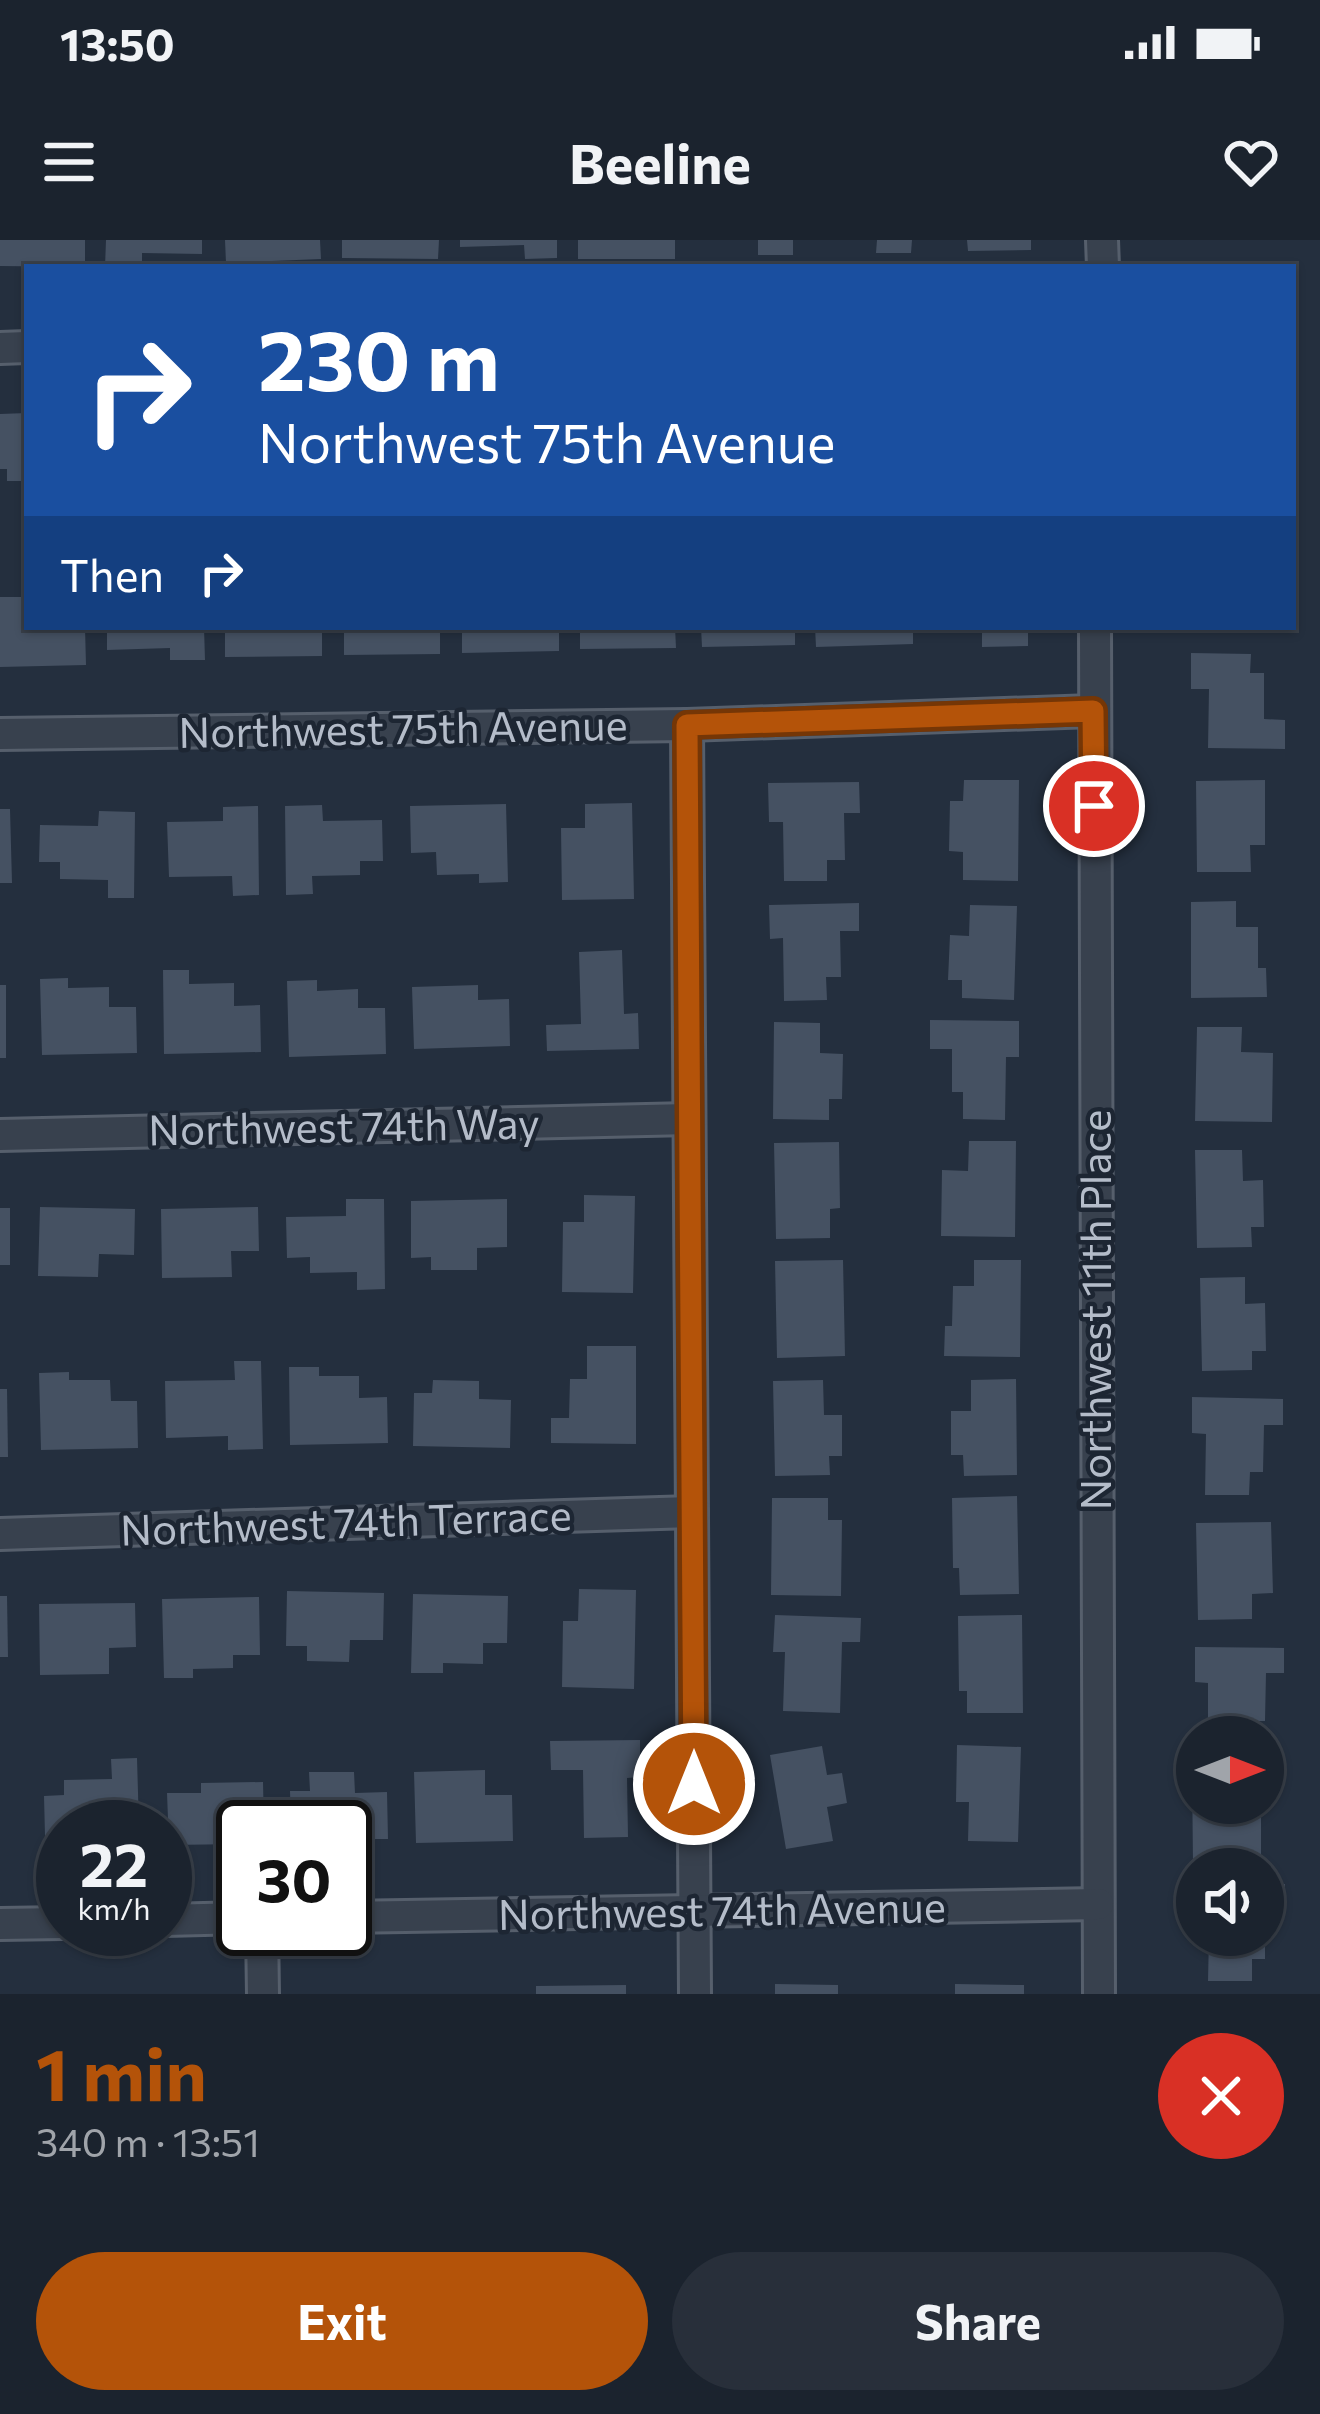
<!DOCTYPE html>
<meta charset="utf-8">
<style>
:root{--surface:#1b232e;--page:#282f3a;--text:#f1f3f6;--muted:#a0a4aa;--line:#39404a;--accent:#b45309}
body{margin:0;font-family:Commissioner,sans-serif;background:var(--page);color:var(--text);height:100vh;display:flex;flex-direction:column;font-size:45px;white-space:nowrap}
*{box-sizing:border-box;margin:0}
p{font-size:39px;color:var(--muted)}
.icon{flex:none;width:66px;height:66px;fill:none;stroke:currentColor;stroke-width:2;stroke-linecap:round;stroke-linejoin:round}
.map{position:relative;height:1754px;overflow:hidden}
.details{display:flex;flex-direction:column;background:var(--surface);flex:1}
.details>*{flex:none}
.top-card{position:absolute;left:24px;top:24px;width:1272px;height:366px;border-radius:0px;box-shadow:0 3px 9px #0004,0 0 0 3px var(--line);background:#1a4fa0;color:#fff;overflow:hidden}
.needle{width:78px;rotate:90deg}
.buttons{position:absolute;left:1176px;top:1476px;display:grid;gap:24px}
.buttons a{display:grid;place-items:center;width:108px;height:108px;border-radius:50%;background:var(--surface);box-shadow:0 3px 9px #0004,0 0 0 3px var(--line);font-size:60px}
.speed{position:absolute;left:36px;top:1560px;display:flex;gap:24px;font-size:60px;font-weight:700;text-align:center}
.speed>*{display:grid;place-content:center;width:156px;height:156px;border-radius:50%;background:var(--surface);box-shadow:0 3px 9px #0004,0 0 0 3px var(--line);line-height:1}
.speed small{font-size:30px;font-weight:400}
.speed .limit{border:6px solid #111;border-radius:18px;background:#fff;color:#111}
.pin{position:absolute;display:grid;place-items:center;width:102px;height:102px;color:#fff;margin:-51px;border:6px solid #fff;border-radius:50%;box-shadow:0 3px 12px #0007}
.me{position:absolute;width:132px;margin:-66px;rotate:0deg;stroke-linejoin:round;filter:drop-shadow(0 0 9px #0008)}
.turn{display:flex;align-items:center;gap:42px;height:252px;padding:0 36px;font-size:54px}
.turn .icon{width:156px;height:156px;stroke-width:2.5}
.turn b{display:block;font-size:84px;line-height:102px}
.then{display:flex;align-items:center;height:114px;padding:0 36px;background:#0003;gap:24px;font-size:45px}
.round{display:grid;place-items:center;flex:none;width:126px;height:126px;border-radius:63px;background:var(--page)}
.headline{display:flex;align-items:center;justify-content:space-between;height:204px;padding:0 36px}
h1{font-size:72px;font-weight:700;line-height:90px;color:var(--accent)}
.primary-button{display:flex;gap:24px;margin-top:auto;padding:24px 36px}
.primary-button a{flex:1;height:138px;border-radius:72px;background:var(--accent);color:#fff;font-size:48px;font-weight:700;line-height:138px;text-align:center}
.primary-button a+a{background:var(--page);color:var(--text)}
.status{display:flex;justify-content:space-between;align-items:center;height:84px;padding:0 60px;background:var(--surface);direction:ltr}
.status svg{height:33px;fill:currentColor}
header{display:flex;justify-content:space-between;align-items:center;height:156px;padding:0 36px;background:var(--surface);font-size:54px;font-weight:700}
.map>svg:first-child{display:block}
.building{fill:#455162}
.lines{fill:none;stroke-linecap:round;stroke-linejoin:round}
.minor-casing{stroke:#565f6c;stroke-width:36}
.minor{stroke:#38414e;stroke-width:30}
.route-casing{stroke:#753606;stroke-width:30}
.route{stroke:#b45309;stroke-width:21}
.labels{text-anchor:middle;stroke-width:9;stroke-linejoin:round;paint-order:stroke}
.street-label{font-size:42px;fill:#b4bcc9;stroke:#1d2633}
</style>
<div class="status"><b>13:50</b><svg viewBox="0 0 49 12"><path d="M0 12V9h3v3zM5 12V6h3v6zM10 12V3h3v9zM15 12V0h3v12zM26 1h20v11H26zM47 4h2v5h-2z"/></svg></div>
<header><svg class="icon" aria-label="menu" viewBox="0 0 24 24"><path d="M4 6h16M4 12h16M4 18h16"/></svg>Beeline<svg class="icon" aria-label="heart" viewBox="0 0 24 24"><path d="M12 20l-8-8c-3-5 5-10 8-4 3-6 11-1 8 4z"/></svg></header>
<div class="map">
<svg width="1320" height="1754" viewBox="0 0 1320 1754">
<rect width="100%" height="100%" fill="#242f3e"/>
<!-- building -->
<g class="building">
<path d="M0,0h85v27l-85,-1z"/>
<path d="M106,0h96v14l-60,-1v14h-37z"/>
<path d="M225,0h95l1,19 -95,4z"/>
<path d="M342,0h97l-1,19 -96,-1z"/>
<path d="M460,0h97v18l-32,1 -1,-14 -64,2z"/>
<rect x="578" y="0" width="97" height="19"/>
<rect x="758" y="0" width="35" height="15"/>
<path d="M877,0h35l-1,13h-35z"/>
<path d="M967,0h64v10l-63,1z"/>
<path d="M27,173v68h-20v-12h-7v-55z"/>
<path d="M0,357h27v30h58l1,38 -86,2z"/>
<path d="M107,387h97l1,33h-35v-12l-63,2z"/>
<path d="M225,387h97v29l-97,1z"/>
<path d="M344,387h96v27l-96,1z"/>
<path d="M462,387h97v24l-97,2z"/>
<path d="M580,387h95l1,21 -96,1z"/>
<path d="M701,387h94v18l-93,2z"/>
<path d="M815,387h98v17l-97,3z"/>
<path d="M982,387h46v19l-46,1z"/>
<path d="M1191,413l60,1 -1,19h14v46l21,1v29l-77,-1 1,-59h-18z"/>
<path d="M964,540h55l-1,101 -55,-1v-28l-14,-1 1,-50h13z"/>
<path d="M1265,540v65h-15l1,27h-54l-1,-91z"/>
<path d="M859,542l1,31h-16l1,47h-18v21h-43l-1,-59h-14l-1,-39z"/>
<path d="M632,563l2,96 -72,1 -1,-72h24v-24z"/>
<path d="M506,564l2,78 -29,1v-9l-42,1 -1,-23 -25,1 -1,-47z"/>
<path d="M322,565l1,16 59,-1 1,41h-23v14l-48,1 1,18 -27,1 -1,-89z"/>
<path d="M258,566l1,89 -26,1 -1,-20 -63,1 -2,-55 56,-1v-14z"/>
<path d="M0,569h10l2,74h-12z"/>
<path d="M99,571l36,1 -1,86h-26v-18l-48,-1v-17h-21l1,-37 58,1z"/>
<path d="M1236,661v26h22v41h8l1,29 -76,1v-96z"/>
<path d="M859,663v28h-19l1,46h-15l1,23 -43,1 -1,-63 -13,1 -1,-34z"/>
<path d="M970,665l47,1 -3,94 -52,-2v-18h-14l2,-45 19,1z"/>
<path d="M622,710l2,64 14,-1 1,36 -92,2 -1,-26 35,-1 -2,-72z"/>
<path d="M163,730h26v14l45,-1v23l26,-1 1,47 -97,2z"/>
<path d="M68,738v10l41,-1v20h27l1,46 -95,2 -2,-76z"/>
<path d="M317,740v11l41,-2v19h27l1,46 -97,3 -2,-76z"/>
<rect x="0" y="745" width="6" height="73"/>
<path d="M478,745v15l31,-1 1,47 -96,3 -2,-62z"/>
<path d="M930,780l89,1v36h-13l-1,63 -42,-1v-27h-11v-43h-22z"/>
<path d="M774,782l46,1v30l23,1 -1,45h-13v21l-56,-1z"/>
<path d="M1197,787h45l-1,25 32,1 -1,69 -77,-1z"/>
<path d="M969,901h47l-1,96 -74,-1 1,-66 26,1z"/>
<path d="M839,902l1,66 -10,1v29l-54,1 -2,-96z"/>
<path d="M1195,910h47l1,31 20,-1 1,47h-13l1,20 -55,1z"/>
<path d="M584,955l51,1 -2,97 -71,-1 1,-70h21z"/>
<path d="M346,959h38l1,90 -28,1v-18l-47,1v-16l-23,1 -1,-41 60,-1z"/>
<path d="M507,959v48l-30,1v22h-46v-13l-20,1v-57z"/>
<path d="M40,967l95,2 -1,46 -35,-1 -1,23 -60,-1z"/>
<path d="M258,967l1,44h-28l1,26 -70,1 -1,-69z"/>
<rect x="0" y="968" width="10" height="57"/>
<path d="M843,1020l2,96 -68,2 -2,-97z"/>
<path d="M974,1020h47l-1,97 -76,-1 1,-30h7l1,-40h21z"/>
<path d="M1245,1037v27l20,-1 1,48h-14v19l-50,1 -2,-93z"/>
<path d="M587,1106h49v98l-85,-1v-25h18l1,-39h17z"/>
<path d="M234,1121h27l2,88 -35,1v-14l-62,2 -1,-57 70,-1z"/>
<path d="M289,1127h30v9h40v22l28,-1 1,46 -98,2z"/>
<path d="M69,1132v8h41l1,21h26l1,47 -97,2 -2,-77z"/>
<path d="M1016,1139l1,96 -53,1 -1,-21h-12v-44h20v-31z"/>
<path d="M433,1140l46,1v18l32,1 -1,48 -97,-2 1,-53h18z"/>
<path d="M823,1140l1,35h18v41h-13l1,19 -55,1 -2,-95z"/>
<path d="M0,1149h7l1,68h-8z"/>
<path d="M1192,1157l91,2v26h-19l-1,47h-13l-1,23h-44l1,-61 -14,-1z"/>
<path d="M1017,1256l2,98 -59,1 -1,-27h-6l-1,-70z"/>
<path d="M772,1258h56v22h14l-1,76 -70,-1z"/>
<path d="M1271,1282l2,71 -21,1v25l-54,1 -2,-97z"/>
<path d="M579,1349l57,1 -2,99 -72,-2 1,-66h15z"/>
<path d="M287,1351l97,2 -1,47h-33l-1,22 -42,-1v-15h-21z"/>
<path d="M413,1354l95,2 -1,47h-24v21l-40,-1v10h-32z"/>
<path d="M0,1356h7l1,61h-8z"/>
<path d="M259,1357l1,58h-27v13l-40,1v9h-29l-2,-79z"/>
<path d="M135,1363l1,44 -27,1v26l-69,1 -1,-71z"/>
<path d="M775,1375l86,3 -1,24h-18l-2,71 -57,-2 2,-59h-12z"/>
<path d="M1022,1375l1,98h-56v-22h-8l-1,-75z"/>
<path d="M1195,1407l89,1v25h-18l-1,48h-14v16h-43v-54l-13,-1z"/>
<path d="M640,1500v37l-13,1 1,59 -44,1 -1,-68h-32l-1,-29z"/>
<path d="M957,1505l64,2 -3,95 -50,-1 1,-39h-13z"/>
<path d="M822,1506l5,29 15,-2 5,30 -20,4 6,34 -47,8 -16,-94z"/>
<path d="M137,1518l2,69h-76v8l-18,1 -1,-40 20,-1v-15l48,-1 -1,-20z"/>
<path d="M1197,1528v35h64v62h-68l-1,-96z"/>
<path d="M485,1530v25h27l1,46 -97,2 -2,-71z"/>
<path d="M309,1532h45l1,21 32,-1 1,47h-43v-12h-54l-1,-36h20z"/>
<path d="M263,1542l1,45h-21v17l-74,1 -2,-52h34v-10z"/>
<rect x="1263" y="1644" width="22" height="29"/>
<path d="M1209,1695h56v24h-13v22h-44z"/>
<path d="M775,1744l63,1v9h-63z"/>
<path d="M955,1744l69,1v9h-69z"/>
<path d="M626,1745v9h-90v-8z"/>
</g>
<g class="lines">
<defs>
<g id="minor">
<path d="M1102,0l1,27"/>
<path d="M0,108l27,-1"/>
<path d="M1095,387l4,1367"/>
<path d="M687,485l8,1269"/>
<path d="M0,494l687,-9 406,-14"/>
<path d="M0,895l689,-16"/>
<path d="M0,1294l692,-22"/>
<path d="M345,1677l753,-13"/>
<path d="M165,1680l78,-2"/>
<path d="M0,1684l63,-1"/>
<path d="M262,1689l1,65"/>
</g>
</defs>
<!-- minor casing -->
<use href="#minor" class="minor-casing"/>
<!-- minor -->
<use href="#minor" class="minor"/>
</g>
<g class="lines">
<defs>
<path id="route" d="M694,1544l-7,-1059 406,-14 1,95"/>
</defs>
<!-- route casing -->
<use href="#route" class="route-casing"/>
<!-- route -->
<use href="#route" class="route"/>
</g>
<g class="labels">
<!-- street labels -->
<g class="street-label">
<text transform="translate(403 489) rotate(-1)" y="15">Northwest 75th Avenue</text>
<text transform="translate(344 887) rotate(-1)" y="15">Northwest 74th Way</text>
<text transform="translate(1096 1070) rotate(-90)" y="15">Northwest 11th Place</text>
<text transform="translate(346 1283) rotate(-2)" y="15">Northwest 74th Terrace</text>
<text transform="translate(722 1671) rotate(-1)" y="15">Northwest 74th Avenue</text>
</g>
</g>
</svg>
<div class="buttons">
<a><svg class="needle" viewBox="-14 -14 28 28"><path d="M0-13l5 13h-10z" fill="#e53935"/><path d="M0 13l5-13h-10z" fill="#a0a4aa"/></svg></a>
<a><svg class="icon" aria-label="sound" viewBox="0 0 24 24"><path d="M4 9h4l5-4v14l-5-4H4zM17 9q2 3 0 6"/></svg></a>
</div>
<div class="speed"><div>22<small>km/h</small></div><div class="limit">30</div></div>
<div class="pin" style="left:1094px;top:566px;background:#d93025"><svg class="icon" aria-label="arrive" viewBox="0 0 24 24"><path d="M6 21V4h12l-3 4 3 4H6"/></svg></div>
<svg class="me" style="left:694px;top:1544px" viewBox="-20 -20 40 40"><circle r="17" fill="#b45309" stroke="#fff" stroke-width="3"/><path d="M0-11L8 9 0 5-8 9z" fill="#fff"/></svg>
<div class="top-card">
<div class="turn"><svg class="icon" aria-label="right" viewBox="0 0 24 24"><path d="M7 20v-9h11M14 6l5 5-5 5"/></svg><div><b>230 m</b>Northwest 75th Avenue</div></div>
<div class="then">Then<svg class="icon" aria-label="right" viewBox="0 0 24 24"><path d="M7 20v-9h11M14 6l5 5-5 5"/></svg></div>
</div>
</div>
<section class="details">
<div class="headline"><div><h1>1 min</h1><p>340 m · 13:51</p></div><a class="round" style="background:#d93025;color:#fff"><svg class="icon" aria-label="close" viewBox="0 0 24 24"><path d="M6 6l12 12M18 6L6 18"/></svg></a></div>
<div class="primary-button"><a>Exit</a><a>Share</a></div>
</section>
